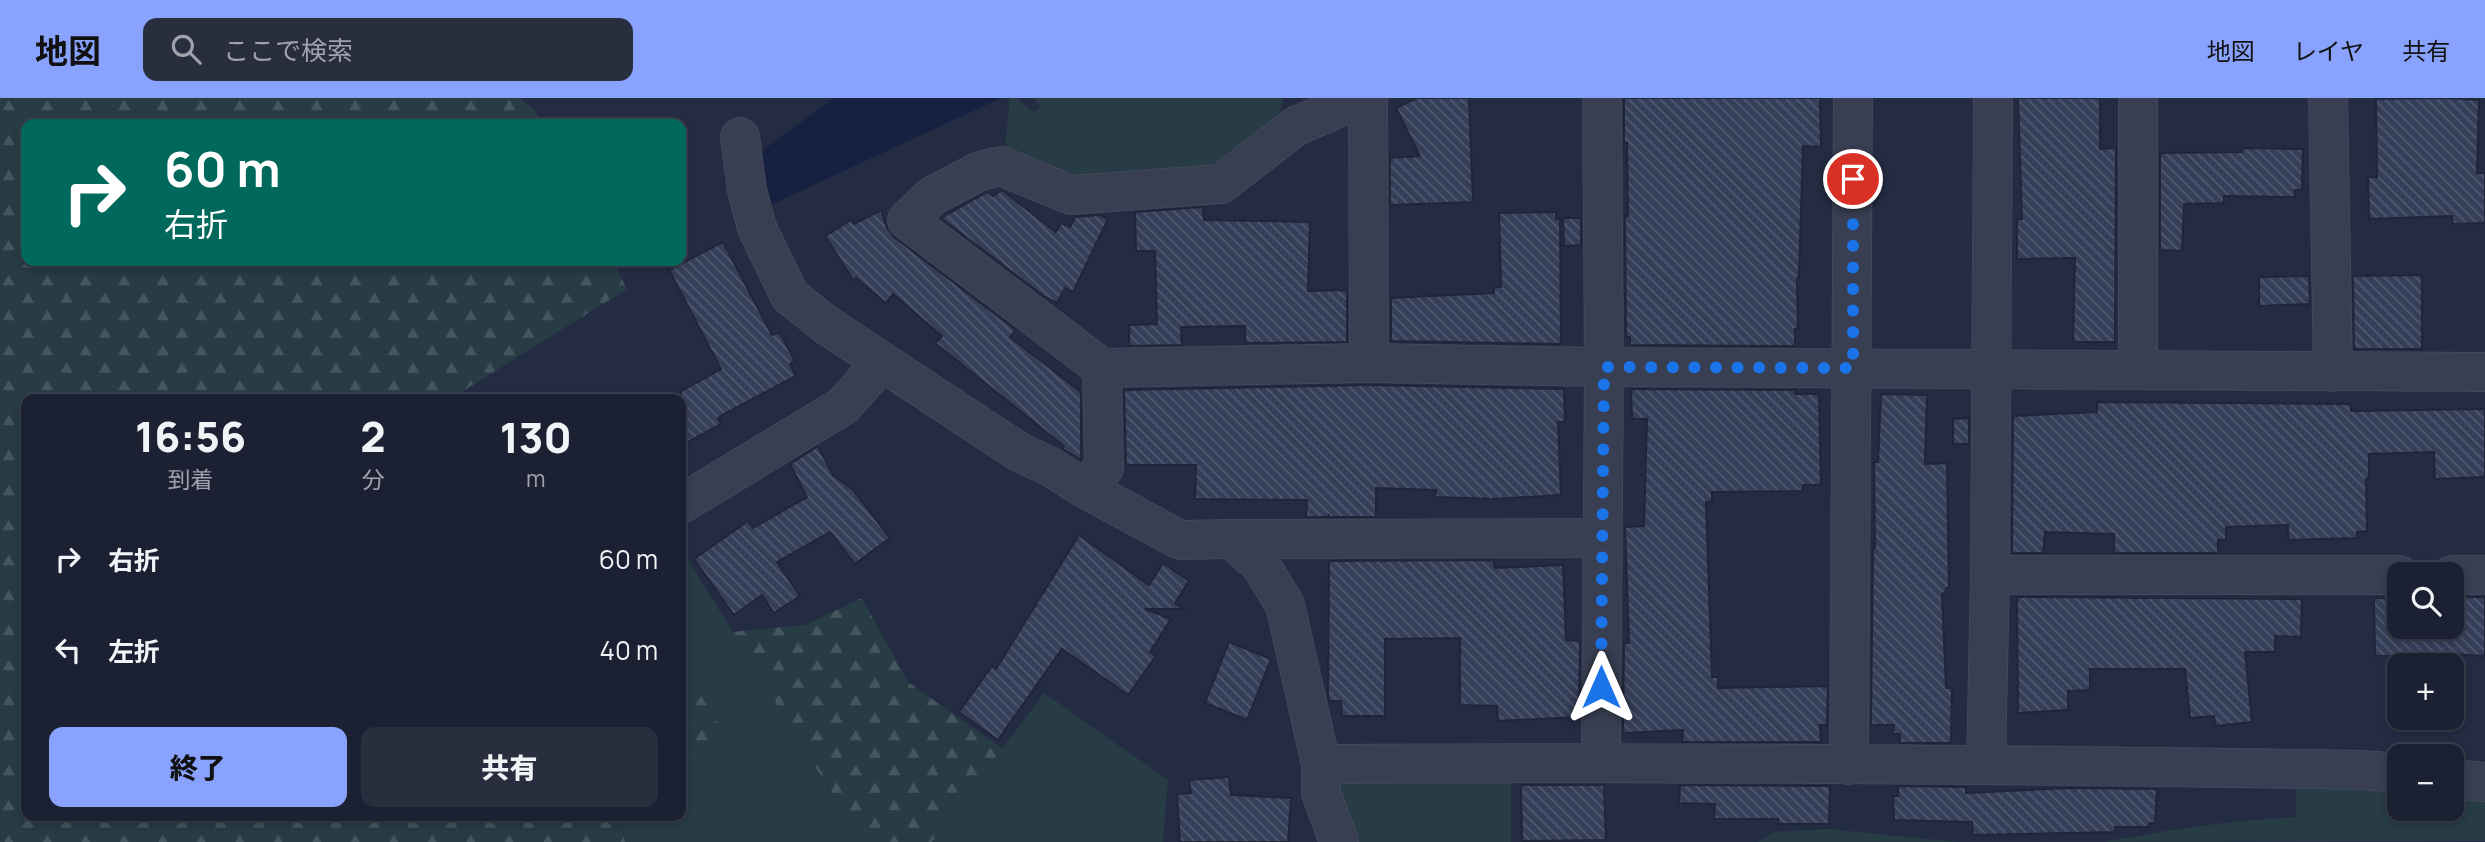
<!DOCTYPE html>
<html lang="ja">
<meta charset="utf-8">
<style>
:root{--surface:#1b2132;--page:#282e3e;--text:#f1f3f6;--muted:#a0a3ac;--line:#393e4d;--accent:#89a2fe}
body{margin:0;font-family:Manrope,"Noto Sans JP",sans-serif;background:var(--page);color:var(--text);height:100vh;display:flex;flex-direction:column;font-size:26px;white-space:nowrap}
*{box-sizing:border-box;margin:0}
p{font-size:23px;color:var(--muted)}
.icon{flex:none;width:38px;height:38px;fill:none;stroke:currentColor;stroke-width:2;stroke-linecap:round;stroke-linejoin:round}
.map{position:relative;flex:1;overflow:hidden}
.drawer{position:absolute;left:21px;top:296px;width:665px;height:427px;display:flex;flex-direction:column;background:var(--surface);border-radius:14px;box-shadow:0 4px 10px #0003,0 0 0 2px var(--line)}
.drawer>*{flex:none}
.guide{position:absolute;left:21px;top:21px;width:665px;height:147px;border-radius:14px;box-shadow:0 4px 10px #0003,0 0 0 2px var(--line);background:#00695c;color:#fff;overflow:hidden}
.buttons{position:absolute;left:2387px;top:464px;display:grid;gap:14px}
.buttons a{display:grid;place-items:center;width:77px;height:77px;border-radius:14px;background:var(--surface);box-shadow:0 4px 10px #0003,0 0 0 2px var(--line);font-size:35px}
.pin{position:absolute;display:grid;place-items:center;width:60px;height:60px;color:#fff;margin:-30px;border:4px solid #fff;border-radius:50%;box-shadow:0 2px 7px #0007}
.me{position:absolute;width:77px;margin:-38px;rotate:0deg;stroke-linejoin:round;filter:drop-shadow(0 0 5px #0008)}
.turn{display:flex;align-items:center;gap:24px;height:147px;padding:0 28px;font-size:32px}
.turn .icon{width:91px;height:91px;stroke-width:2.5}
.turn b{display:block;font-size:49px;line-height:60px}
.eta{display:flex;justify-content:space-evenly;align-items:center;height:119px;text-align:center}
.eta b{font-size:42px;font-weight:800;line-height:49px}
.cta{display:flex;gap:14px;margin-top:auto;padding:14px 28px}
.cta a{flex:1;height:80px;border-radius:14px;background:var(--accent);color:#111;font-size:28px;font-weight:800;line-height:80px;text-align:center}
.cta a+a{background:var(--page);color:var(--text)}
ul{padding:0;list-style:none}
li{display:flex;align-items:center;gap:21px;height:91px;padding:0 28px}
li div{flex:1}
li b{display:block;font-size:26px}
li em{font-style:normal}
header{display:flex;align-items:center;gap:42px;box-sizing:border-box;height:98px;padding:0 35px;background:var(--accent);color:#111}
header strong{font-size:33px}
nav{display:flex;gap:38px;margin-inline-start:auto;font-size:24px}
.search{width:490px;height:63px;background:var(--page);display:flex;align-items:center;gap:18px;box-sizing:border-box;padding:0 24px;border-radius:14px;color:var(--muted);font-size:26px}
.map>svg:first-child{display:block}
.green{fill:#273c44}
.forest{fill:url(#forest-firs)}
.water{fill:#162142}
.building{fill:url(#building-back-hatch);stroke:#20263a;stroke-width:2}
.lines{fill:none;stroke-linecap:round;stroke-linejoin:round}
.minor-casing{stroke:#43485c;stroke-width:40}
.minor{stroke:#393f53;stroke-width:38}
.route{stroke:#1a73e8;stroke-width:12;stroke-dasharray:0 21.6}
</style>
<header>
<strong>地図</strong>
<div class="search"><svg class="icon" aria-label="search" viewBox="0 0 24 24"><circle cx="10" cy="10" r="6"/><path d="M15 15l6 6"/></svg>ここで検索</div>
<nav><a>地図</a><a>レイヤ</a><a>共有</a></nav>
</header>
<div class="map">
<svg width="2485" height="744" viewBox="0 0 2485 744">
<defs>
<pattern id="forest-firs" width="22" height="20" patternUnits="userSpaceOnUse" patternTransform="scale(1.75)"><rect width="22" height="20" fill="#273c44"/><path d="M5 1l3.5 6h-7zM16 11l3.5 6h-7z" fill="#44565e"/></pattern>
<pattern id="building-back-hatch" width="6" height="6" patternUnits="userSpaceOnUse" patternTransform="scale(1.75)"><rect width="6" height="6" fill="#363f59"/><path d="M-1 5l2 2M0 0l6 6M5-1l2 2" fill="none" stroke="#515970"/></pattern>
</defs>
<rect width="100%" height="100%" fill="#242c43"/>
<!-- green -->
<g class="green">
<path d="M1010,0h6l18,14 7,-6 -8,-8h250l-5,27 -62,48 -146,9 -66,-25z"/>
<path d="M681,450l181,294h-237l-3,-17 11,-9h48v-41l45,-39 -45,-71z"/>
<path d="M1044,595l124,87 -5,62h-231z"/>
<path d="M1352,676l159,1v67h-160l-16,-51z"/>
<path d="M2296,681l103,5v24h53v-17l33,4v46l-380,1c64,-13 126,-22 191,-25z"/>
<path d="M1828,731l130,13h-200l16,-10z"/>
</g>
<!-- forest -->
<g class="forest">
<path d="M0,0h520l16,14 6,12h-516v137h587l14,28 -164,102 5,8h-442v417h607l-11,9 3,17h-625z"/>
<path d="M862,500l46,84 95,67 -71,93h-70l-130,-210 73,-7z"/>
<path d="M681,567l46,71 -46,39z"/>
</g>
<!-- water -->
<path class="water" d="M834,0h167l-237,110 -9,-52z"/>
<!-- building -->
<g class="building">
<path d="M1417,0h52l4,104 -83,3v-47l30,-2 -24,-48z"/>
<path d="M1624,0h196l1,49 -18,-1 -4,131 -2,1 1,51h-3v17l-165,-1v-8h-4l-1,-121h3l-1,-73h-3z"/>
<path d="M2018,0h82v51l16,-1 -1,194h-42l2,-84 -58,1v-40h5z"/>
<path d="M2445,0l34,2 -2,73h8v50l-32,1 -1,-8 -83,3 -1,-42h9l-1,-78z"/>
<path d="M2242,50l61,1 -1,41h-7v7l-71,-1v7l-40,1 -2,47 -22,-1v-97l82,-1z"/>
<path d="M1002,92l54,42 5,-9 9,4 5,-10 24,-2 9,4 -35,73 -8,-4 -8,15 -12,-6 -104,-79 46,-26 6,4z"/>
<path d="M1203,109l1,13 106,2 -2,69 39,-1v52l-102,1v-17l-64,1 1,18 -53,1v-21l28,-1 -2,-73h-19l-1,-39z"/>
<path d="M881,112l6,18 7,9 122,93 -6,7 71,55v68l-18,-11 1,-3 -129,-103 7,-7 -49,-42 -7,9 -30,-25 -3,2 -28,-44 26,-16 3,4z"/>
<path d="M1556,114v7l4,-1 1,126 -170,-3v-43l103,-5v-6h7l-2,-74z"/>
<path d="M1563,120h18v27l-17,1z"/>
<path d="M723,144l49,93 7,-3 16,29 -5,3 6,12 -72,38 -6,4 3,6 -40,22v-55l40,-22 -52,-99z"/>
<path d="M2422,177v74h-68l-1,-73z"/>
<path d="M2309,178l1,28 -51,2v-29z"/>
<path d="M1369,287l195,4 1,33h-7l3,73 -66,4 -60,-2 1,-7 -60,-2v29h-47v-3l-1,3h-22l1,-17 -112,-1 1,-34h-70l-2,-75z"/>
<path d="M1631,291l164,1v4h24l2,91h-18v6l-91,1v10h-6l6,175h6v11l110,-2 -1,39h-7l1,17h-139l1,-12 -60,3 1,-90h5l-4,-116 19,-1 3,-107h-15z"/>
<path d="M1881,296l46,1 -2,69 22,-1 2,125h-3l-1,5 -3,1 4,94h6l-1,55h-51v-9h-7l1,-9h-23l2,-177h2l-1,-86h4z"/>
<path d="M2097,304l254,2v7l134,-2v68l-50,2 -1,-27 -65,2v24l-3,1 1,52 -10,1v6l-69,2v-15l-62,2v13h-8v13h-104v-19l-69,-2 -2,21h-31l1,-137 84,-4z"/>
<path d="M1969,320v26h-16v-25z"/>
<path d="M818,348l15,29 20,15 37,48 -35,26 -25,-32 -53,30 23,34 -26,17 -12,-18 -28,20 -40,-56 54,-38 5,7 54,-31 -17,-33z"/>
<path d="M1079,437l70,50 14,-22 26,18 -14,22 8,6h-38l26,10 -21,33 6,4 -28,39 -66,-46 -64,91 -39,-28 33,-46 4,3z"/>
<path d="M1493,462l2,8 68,-3 3,75 14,1 -1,76 -81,4 -1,-15 -37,-1v-67l-75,1v77h-43l-1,-15h-12l-1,-5 1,-135z"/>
<path d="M2017,499l285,2 -1,38 -26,-1v16h-30l7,70 -37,4 -1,-10 -24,2 -5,-49h-95v21l-22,1v19l-50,3z"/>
<path d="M2452,499h33v59l-70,-4v4h-40l-1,-58h25v28h53z"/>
<path d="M1229,544l42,17 -24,61 -42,-17z"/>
<path d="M1229,679l2,18 60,3 -3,44h-108l-3,-48 14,-1 -2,-13z"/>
<path d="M1521,687h83l2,55 -84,1z"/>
<path d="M1680,687l150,1 -1,38h-51v-5h-64l1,-15 -36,-1z"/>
<path d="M1898,688l68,1v6l103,-5 88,1 -2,34h-5l-2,4h-33v5l-142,3 -1,-13 -78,-2 -1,-24h5z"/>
</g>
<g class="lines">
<defs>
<g id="minor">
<path d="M1362,0l-66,28 -75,58 -150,11 -70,-29 -21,5 -48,25 -25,24 195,148 267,-5 235,4 881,5"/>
<path d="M1368,0l1,265"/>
<path d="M2138,0v272"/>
<path d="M2328,0l5,274"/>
<path d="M740,39l7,53 10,38 33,68 35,28 194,128 32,15 33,21 96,52 51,-1 29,25 25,41 36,159c347,-2 694,0 1042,6l36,3"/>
<path d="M1084,390l20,-20 -2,-100"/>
<path d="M681,406l162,-98 39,-44"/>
<path d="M1231,441l370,-1"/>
<path d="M1990,477h409"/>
<path d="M2452,477h33"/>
<path d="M1601,664l3,-395 -2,-269"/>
<path d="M1321,666v29l18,49"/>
<path d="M1986,666l4,-189 3,-477"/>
<path d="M1849,667l4,-667"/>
<path d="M2452,681l33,3"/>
</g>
</defs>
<!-- minor casing -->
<use href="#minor" class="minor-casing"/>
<!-- minor -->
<use href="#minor" class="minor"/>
</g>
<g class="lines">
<!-- route -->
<path class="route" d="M1601,589l3,-320 249,1v-189"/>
</g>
</svg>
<div class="buttons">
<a><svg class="icon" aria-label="search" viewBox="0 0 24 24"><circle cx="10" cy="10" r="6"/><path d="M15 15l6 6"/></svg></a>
<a>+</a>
<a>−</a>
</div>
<div class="pin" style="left:1853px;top:81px;background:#d93025"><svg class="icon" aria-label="arrive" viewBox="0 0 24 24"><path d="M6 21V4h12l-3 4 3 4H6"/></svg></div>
<svg class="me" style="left:1601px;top:589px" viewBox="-20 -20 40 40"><path d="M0-17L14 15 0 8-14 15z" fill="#1a73e8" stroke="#fff" stroke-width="4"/></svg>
<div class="guide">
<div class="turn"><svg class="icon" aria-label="right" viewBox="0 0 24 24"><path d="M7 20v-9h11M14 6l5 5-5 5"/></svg><div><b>60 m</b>右折</div></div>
</div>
<section class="drawer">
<div class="eta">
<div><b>16:56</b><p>到着</p></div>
<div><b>2</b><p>分</p></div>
<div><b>130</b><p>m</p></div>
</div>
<ul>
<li><svg class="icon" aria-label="right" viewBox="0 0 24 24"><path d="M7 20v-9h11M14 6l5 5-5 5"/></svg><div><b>右折</b></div><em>60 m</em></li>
<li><svg class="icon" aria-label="left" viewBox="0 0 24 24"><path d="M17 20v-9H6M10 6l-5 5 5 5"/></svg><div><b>左折</b></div><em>40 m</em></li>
</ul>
<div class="cta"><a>終了</a><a>共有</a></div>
</section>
</div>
